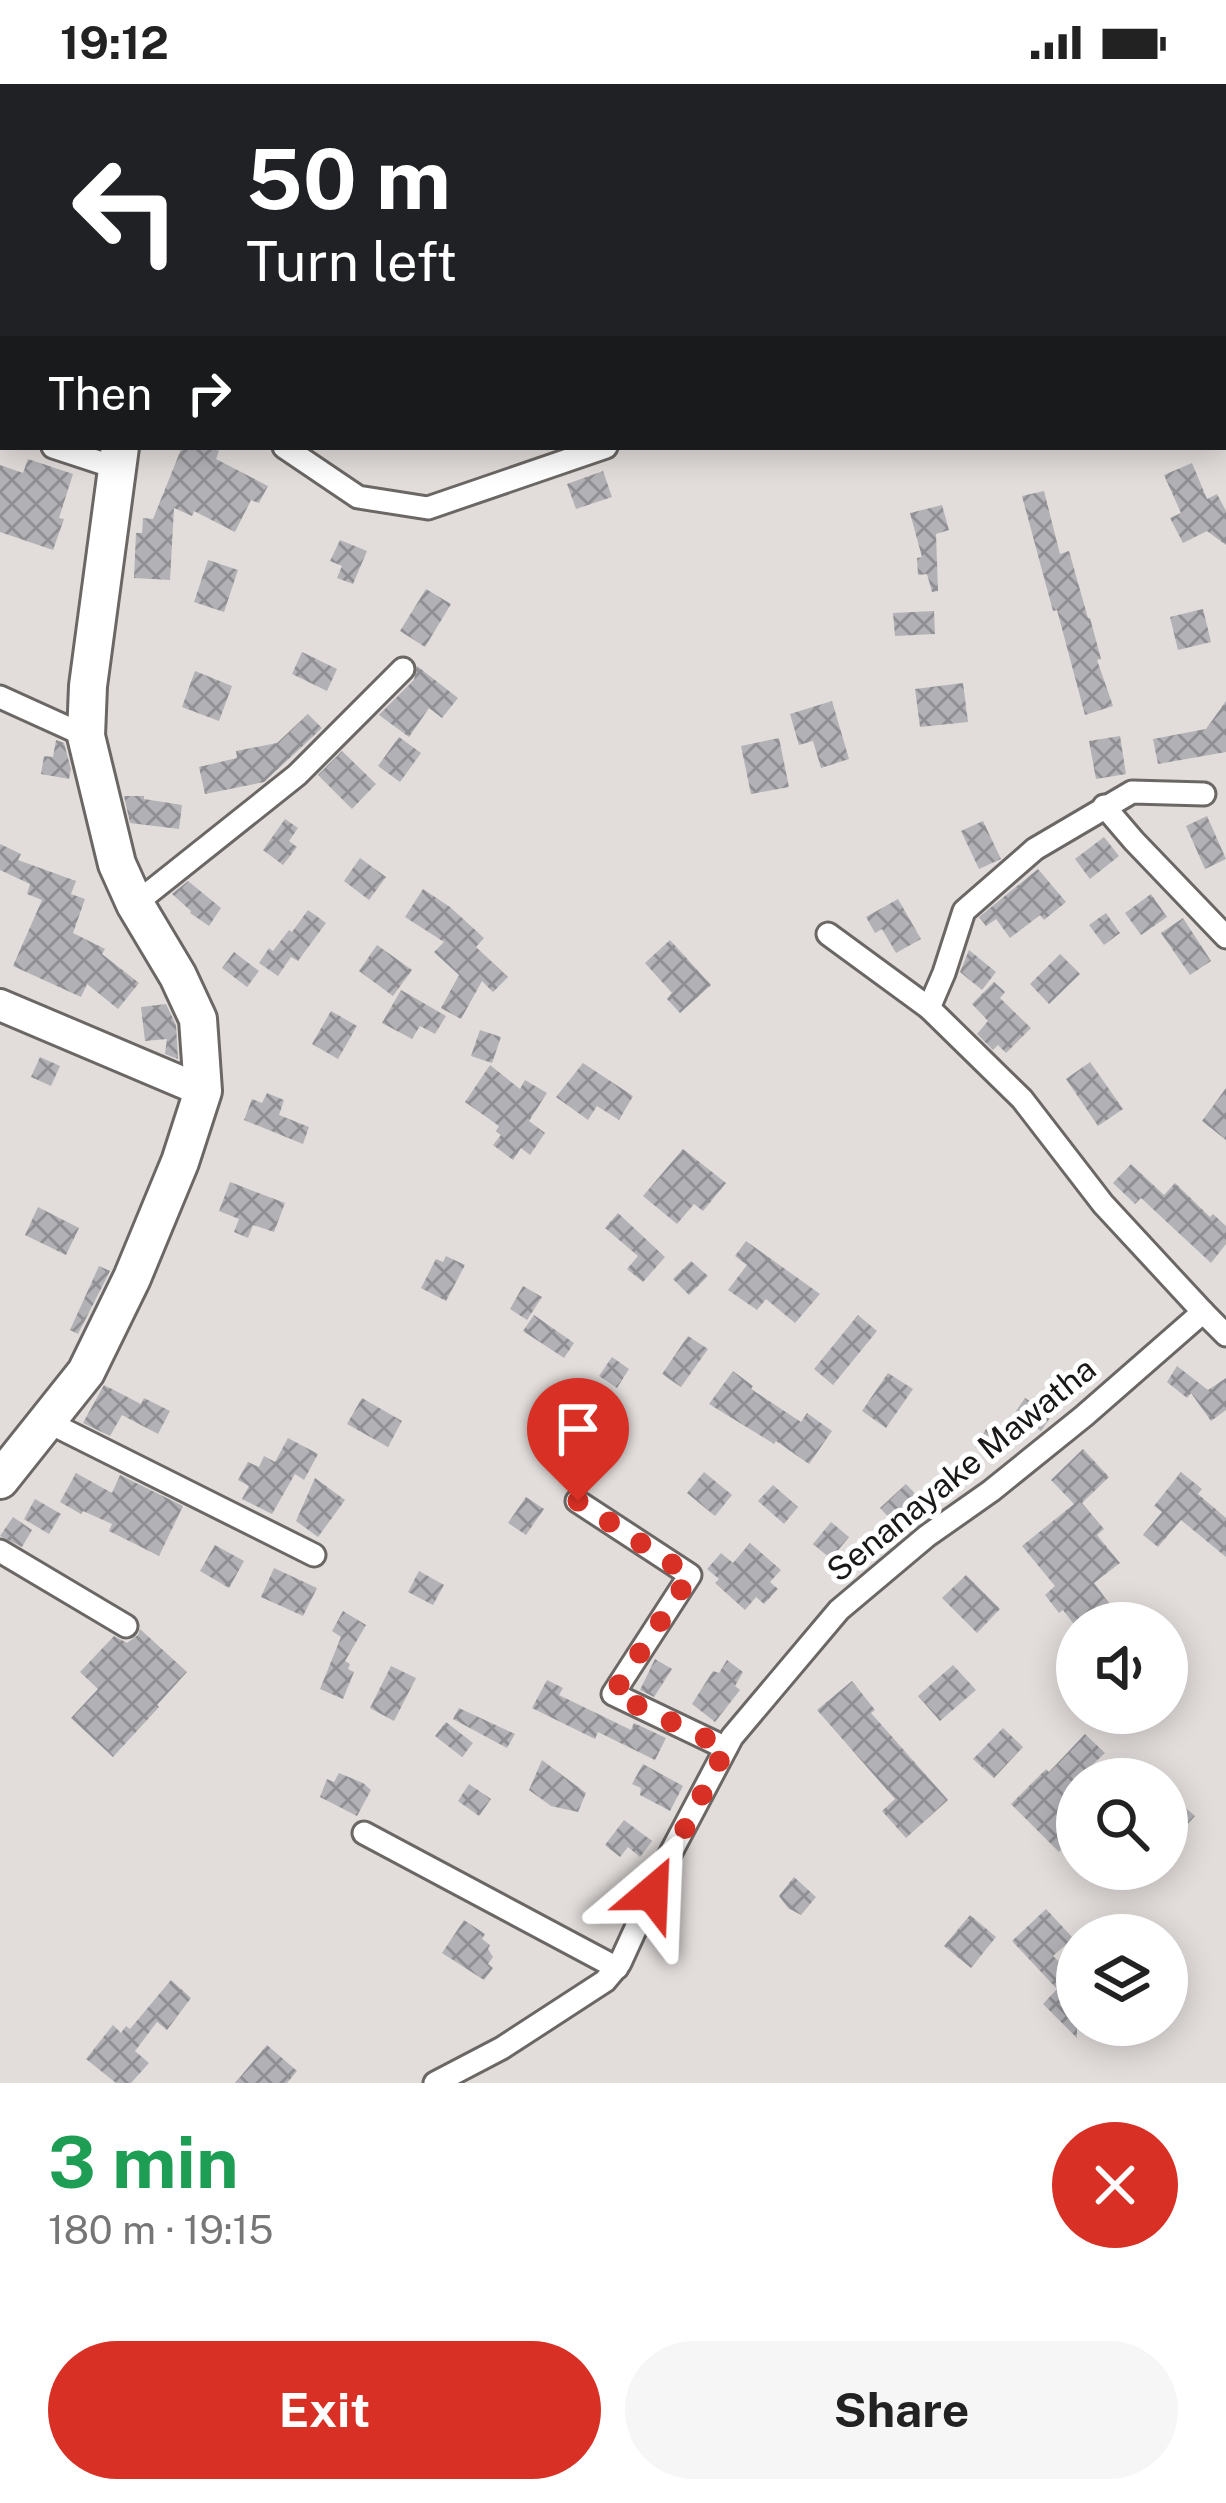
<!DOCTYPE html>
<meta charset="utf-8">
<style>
:root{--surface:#fff;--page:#f6f6f6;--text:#222;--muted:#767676;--accent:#d93025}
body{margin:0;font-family:"Public Sans",sans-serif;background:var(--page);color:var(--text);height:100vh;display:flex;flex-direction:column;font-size:45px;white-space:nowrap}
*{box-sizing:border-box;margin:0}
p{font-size:39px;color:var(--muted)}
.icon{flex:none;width:66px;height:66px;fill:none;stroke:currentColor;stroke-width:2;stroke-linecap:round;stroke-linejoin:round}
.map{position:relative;height:1999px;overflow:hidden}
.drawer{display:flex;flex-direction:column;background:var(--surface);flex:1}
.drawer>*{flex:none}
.hud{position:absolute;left:0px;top:0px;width:1227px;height:366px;box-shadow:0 6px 30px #0003;background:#202124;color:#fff;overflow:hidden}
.controls{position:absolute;left:1056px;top:1518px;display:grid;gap:24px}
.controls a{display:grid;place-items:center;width:132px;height:132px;border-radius:50%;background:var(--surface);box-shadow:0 6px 30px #0003;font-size:60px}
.pin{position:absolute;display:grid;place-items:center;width:102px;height:102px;color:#fff;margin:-123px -51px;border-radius:50% 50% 50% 0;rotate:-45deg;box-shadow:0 0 12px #0007}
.pin .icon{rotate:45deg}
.me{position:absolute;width:132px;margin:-66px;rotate:26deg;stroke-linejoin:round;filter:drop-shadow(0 0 9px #0008)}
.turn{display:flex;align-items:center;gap:42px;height:252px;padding:0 48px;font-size:54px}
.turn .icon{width:156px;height:156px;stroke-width:2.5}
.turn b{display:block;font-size:84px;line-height:102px}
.then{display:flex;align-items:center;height:114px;padding:0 48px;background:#0003;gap:24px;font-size:45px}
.round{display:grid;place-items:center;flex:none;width:126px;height:126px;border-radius:63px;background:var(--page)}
.overview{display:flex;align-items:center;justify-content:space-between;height:204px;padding:0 48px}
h1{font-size:72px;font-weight:700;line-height:90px;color:#1e9e55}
.cta{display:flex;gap:24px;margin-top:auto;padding:24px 48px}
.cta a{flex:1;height:138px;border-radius:72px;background:var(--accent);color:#fff;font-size:48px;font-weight:700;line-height:138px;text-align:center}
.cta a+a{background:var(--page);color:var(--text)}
.status{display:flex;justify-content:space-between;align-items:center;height:84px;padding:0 60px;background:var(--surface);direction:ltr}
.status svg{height:33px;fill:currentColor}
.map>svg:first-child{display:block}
.building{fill:url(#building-cross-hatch)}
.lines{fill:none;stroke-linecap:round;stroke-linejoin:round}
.street-casing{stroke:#6b6765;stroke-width:27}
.secondary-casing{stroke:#6b6765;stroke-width:36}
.primary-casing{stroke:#6b6765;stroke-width:42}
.street{stroke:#fff;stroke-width:21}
.secondary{stroke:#fff;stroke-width:30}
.primary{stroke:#fff;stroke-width:36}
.route{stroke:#d93025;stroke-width:21;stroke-dasharray:0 37.8}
.labels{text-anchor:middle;stroke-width:10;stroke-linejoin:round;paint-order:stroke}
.street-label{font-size:33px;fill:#1a1817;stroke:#fff}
</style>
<div class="status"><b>19:12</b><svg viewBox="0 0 49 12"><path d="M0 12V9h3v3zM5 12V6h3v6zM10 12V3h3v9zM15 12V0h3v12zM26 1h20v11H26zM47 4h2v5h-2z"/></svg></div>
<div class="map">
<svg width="1226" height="1999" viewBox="0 0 1226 1999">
<defs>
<pattern id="building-cross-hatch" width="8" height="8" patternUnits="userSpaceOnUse" patternTransform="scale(3)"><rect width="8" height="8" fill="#b2b1b6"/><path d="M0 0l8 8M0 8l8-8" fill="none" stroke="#908f93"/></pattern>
</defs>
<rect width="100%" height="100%" fill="#e2dddb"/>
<!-- building -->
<g class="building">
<path d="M182,363h26l11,4 -3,8 52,27 -9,17 -8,-3 -16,32 -41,-21 -2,5 -18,-8 -4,72 -36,-2 2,-45h6l1,-15 10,1z"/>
<path d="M28,375l45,15 -14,44 5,1 -11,31 -53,-18v-67l23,8z"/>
<path d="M1192,379l15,36 10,-5 9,17v34l-19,-14 -24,12 -13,-25 11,-5 -17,-38z"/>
<path d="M603,387l9,26 -36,12 -9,-25z"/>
<path d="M1044,407l16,63 9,-3 19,67h2l11,41 -4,1 16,46 -28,9 -28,-105 -4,1 -31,-115z"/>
<path d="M942,421l7,25 -13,4 2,57 -6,1 -5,-18 -9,1 -1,-17 5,-1 -12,-44z"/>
<path d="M340,456l27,11 -14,33 -16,-6 5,-12 -12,-5z"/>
<path d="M208,476l30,10 -14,42 -30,-10z"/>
<path d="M426,505l25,15 -26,43 -25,-16z"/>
<path d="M1203,525l8,33 -33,8 -8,-33z"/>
<path d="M934,527l1,23 -40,2 -2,-23z"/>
<path d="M302,568l35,17 -10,22 -35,-17z"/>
<path d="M417,582l41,32 -16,20 -13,-10 -20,29 -30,-22 35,-35z"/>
<path d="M195,587l37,15 -13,35 -37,-14z"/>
<path d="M963,599l5,39 -48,5 -5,-38z"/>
<path d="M832,617l17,58 -28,9 -8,-27 -14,4 -9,-31z"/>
<path d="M1226,617v51l-68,12 -5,-25 53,-10z"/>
<path d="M308,630l14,14 -58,54 -59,12 -6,-27 38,-9 -1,-7 41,-8z"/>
<path d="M1120,652l6,38 -30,5 -7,-38z"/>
<path d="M399,653l22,16 -21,29 -22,-16z"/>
<path d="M779,654l10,49 -38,7 -10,-48z"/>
<path d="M56,656l8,3 7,26 -2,10 -28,-5 3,-18 9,1z"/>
<path d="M342,667l34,33 -24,25 -34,-34z"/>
<path d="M124,712h20v3l38,6 -3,24 -49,-6z"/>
<path d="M1207,732l19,43 -21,10 -19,-43z"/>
<path d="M285,735l13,9 -9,13 8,6 -14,18 -20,-15z"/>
<path d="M983,737l18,38 -22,10 -18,-38z"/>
<path d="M1104,753l15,19 -29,23 -15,-20z"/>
<path d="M0,760l21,10 -3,6 58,21 -5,13 14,5 -12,34 32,16 -3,5 37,29 -21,26 -31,-25 -6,13 -68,-31 29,-66 -15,-6 3,-10 -30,-14z"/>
<path d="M360,774l26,19 -17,23 -25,-19z"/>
<path d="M1038,785l28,33 -22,18 -4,-5 -30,23 -14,-19 -10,7 -7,-9z"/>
<path d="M188,797l33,27 -12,18 -19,-13 1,-2 -19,-17z"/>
<path d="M423,805l27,18 34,31 -8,9 32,30 -15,15 -11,-11 -21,38 -20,-11 18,-33 -25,-23 10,-10 -39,-25z"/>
<path d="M1151,810l16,23 -26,18 -16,-22z"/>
<path d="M898,815l23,40 -25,14 -14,-24 -7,4 -9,-16z"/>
<path d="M308,826l18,13 -28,38 -7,-4 -13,19 -19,-13 10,-15 4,3 16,-21 3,2z"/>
<path d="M1106,829l14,20 -16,12 -15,-20z"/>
<path d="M1183,834l28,43 -21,14 -29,-42z"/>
<path d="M670,856l41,45 -31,28 -13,-14 5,-6 -27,-30z"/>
<path d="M377,861l35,25 -19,26 -34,-25z"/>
<path d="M969,866l27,22 -14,18 -22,-18z"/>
<path d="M234,868l25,19 -12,16 -25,-19z"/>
<path d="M1060,870l20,20 -31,30 -19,-20z"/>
<path d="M994,898l11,10 -5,6 31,30 -25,25 -8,-8 -5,5 -16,-16 11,-13 -16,-17z"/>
<path d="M401,906l45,26 -11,18 -15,-8 -8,13 -30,-16z"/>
<path d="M166,920l10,21 2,34 -13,-5 2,-15 -22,2 -4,-34z"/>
<path d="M331,927l26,15 -19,33 -26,-15z"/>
<path d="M480,946l21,7 -9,26 -21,-7z"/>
<path d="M40,973l20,9 -9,20 -20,-9z"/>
<path d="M1090,978l33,47 -25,17 -32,-47z"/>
<path d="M583,979l50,33 -14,24 -22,-14 -9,14 -32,-23z"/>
<path d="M490,981l30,24 5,-9 22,13 -18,28 16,12 -15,22 -9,-7 -8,12 -20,-15 8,-10 -5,-4 3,-5 -34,-24z"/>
<path d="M1226,1004v52l-24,-19z"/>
<path d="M267,1009l17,7 -5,15 30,12 -6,17 -59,-24 8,-21 10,4z"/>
<path d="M683,1065l43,34 -23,28 -9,-7 -17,20 -34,-28z"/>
<path d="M1131,1080l33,31 11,-12 35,34 3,-3 13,12v18l-15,19 -70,-65 -6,6 -22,-21z"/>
<path d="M230,1098l55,21 -11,29 -21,-7 -5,13 -14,-6 5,-13 -20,-8z"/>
<path d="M38,1123l41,21 -13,27 -41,-20z"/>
<path d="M618,1129l47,44 -22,25 -16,-13 11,-13 -33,-28z"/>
<path d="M746,1157l74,53 -25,29 -29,-24 -9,11 -29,-20 19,-25 -12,-9z"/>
<path d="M446,1172l19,9 -19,36 -25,-13 15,-29 7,3z"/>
<path d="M691,1177l17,15 -19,19 -16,-16z"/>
<path d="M99,1182l11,5 -32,63 -8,-4z"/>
<path d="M523,1202l19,11 -15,23 -17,-11z"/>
<path d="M534,1231l40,28 -10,15 -41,-27z"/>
<path d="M858,1231l19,16 -44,54 -19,-16z"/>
<path d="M688,1252l20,13 -27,38 -19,-13z"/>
<path d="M612,1273l17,12 -12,19 -18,-12z"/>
<path d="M1177,1282l31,24 18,-12v32l-15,11 -20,-28 -4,5 -20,-16z"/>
<path d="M733,1287l20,15 -2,3 50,33 6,-9 25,18 -23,33 -33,-23 -2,3 -65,-40z"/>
<path d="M888,1289l25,16 -27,39 -24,-17z"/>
<path d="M104,1301l37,19 3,-6 26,13 -12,23 -36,-19 -12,21 -27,-13z"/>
<path d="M362,1314l40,23 -14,26 -41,-23z"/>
<path d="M1025,1314l27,17 -11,16 -27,-17z"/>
<path d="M560,1322l23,17 -16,22 -23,-17z"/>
<path d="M986,1345l19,12 -11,18 -19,-12z"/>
<path d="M288,1354l30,16 -14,26 -9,-6 -23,40 -30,-15 7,-13 -11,-6 10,-18 11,5 5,-11 11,6z"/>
<path d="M1083,1365l26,28 -27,26 22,26 -7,6 23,28 -26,20 21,28 -16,12h-26l-10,-13 -4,3 -14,-18 10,-9 -33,-40 52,-42 -23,-24z"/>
<path d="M704,1388l28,23 -17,21 -28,-23z"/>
<path d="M1181,1388l21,17 -4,5 28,24v39l-45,-37 -23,27 -15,-12 19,-23 -8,-6z"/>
<path d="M76,1389l36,20 8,-18 63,31 -24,50 -50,-25 3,-7 -29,-13 -2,3 -21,-12z"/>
<path d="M315,1394l30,22 -27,37 -22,-16z"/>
<path d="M906,1400l15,16 -26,24 -15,-16z"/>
<path d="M773,1401l25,22 -14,17 -26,-23z"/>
<path d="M526,1413l18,12 -18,26 -18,-12z"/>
<path d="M35,1415l26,15 -12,20 -25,-15z"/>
<path d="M13,1433l19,13 -10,17 -22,-11z"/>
<path d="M831,1438l18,15 -18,22 -18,-15z"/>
<path d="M750,1459l31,27 -11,12 8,7 -14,15 -8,-7 -11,13 -30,-27 4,-4 -12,-10 14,-16 12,10z"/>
<path d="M215,1461l29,16 -15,27 -29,-17z"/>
<path d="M274,1484l43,20 -14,28 -42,-19z"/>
<path d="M419,1487l25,14 -11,20 -25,-13z"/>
<path d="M966,1491l34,34 -23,24 -35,-35z"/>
<path d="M343,1527l23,14 -21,36 5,3 -2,5 6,3 -11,27 -23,-10 21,-52 -9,-6z"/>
<path d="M140,1545l47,43 -30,33 2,2 -46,50 -42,-39 27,-29 -18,-17 34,-36 13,7 11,-8z"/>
<path d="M655,1575l17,10 -18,28 -14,-7z"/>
<path d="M727,1576l16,12 -8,14 5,4 -25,32 -23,-18 21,-33 6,2z"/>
<path d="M953,1581l23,25 -36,31 -22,-25z"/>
<path d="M391,1582l25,12 -22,43 -24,-13z"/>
<path d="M547,1596l16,8 -4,7 72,35 3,-7 32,15 -11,22 -57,-28 -3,7 -63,-31z"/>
<path d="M852,1597l23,29 -4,3 77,87 -42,38 -24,-27 13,-12 -78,-89z"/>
<path d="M459,1624l56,26 -8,14 -54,-29z"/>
<path d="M446,1638l27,21 -11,14 -27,-21z"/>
<path d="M1003,1644l20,19 -29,31 -21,-19z"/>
<path d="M1085,1650l20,19 -28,26v54l-18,19 -48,-48 35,-35 3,3z"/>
<path d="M542,1676l44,33 -8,19 -27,-6 -22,-16z"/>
<path d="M643,1680l40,22 -13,25 -30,-16 1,-7 -9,-4z"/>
<path d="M339,1689l24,10 8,7 -14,26 -37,-19 7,-18 7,3z"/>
<path d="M469,1700l22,15 -12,17 -21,-15z"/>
<path d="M1167,1708l28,24 -28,31z"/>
<path d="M624,1736l28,21 -12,16 -12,-10 -8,10 -15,-12z"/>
<path d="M794,1793l22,20 -15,18 -13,-7 -9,-12z"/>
<path d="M1046,1825l27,29 -20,18 24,23v59l-34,-34 14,-15 -45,-48z"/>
<path d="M970,1831l26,22 -25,31 -27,-22z"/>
<path d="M464,1836l21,14 -3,5 8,6 -2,4 5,8 -5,7 5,4 -9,12 -42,-27z"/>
<path d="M171,1896l20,18 -24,32 -10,-8 -22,29 14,12 -18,20h-15l-30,-24 27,-34 8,8 5,-7 4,3z"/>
<path d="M267,1961l30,26 -10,12h-52z"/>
</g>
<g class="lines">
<defs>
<g id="street">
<path d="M581,0l9,3"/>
<path d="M416,3v-3"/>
<path d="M0,347l3,1"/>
<path d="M53,363l64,21"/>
<path d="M284,363l74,50 70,11 178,-61"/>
<path d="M0,613l86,39"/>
<path d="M1104,722l30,35 92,96"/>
<path d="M135,820l162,-129 106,-106"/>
<path d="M828,850l101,74 93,91 81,105 100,108"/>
<path d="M929,924l15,-35 20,-62 71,-62 97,-57 72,2"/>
<path d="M46,1337l268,134"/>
<path d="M577,1417l113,74 -77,119 113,54"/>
<path d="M0,1467l126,75"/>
<path d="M364,1749l253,135"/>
<path d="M435,1999l67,-35 103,-67 15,-18 48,-105 64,-121 107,-127 88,-74 64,-45 93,-75 119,-104 23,23"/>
</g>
<path id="secondary" d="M0,921l203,86"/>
<g id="primary">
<path d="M209,3l1,-3"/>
<path d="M0,1396l86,-108 46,-94 48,-116 23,-71 -5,-72 -20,-43 -43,-72 -18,-40 -31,-128 2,-50 32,-239"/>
</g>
</defs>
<!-- street casing -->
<use href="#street" class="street-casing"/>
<!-- secondary casing -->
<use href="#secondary" class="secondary-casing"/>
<!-- primary casing -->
<use href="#primary" class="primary-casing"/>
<!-- street -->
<use href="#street" class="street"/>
<!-- secondary -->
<use href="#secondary" class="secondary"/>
<!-- primary -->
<use href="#primary" class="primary"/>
</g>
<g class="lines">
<!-- route -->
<path class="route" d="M578,1417l112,75 -77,118 113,54 -74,145"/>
</g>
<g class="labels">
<!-- street labels -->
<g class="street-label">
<text transform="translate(961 1385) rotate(-39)" y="12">Senanayake Mawatha</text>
</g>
</g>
</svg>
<div class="controls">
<a><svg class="icon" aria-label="sound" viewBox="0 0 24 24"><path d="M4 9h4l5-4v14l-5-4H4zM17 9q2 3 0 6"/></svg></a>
<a><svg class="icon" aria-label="search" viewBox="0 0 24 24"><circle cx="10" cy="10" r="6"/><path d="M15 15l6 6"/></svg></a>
<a><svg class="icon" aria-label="layers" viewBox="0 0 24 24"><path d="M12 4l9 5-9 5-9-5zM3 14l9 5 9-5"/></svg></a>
</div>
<div class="pin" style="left:578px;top:1417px;background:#d93025"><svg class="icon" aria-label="arrive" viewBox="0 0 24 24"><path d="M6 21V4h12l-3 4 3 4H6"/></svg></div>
<svg class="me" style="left:652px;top:1809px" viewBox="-20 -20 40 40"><path d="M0-17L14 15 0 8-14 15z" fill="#d93025" stroke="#fff" stroke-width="4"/></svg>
<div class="hud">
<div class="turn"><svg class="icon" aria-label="left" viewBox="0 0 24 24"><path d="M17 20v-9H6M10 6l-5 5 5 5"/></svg><div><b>50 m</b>Turn left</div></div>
<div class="then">Then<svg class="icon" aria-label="right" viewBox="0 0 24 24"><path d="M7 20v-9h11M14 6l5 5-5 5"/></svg></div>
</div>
</div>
<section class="drawer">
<div class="overview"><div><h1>3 min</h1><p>180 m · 19:15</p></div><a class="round" style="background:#d93025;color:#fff"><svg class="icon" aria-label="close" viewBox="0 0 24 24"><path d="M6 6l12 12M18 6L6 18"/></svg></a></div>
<div class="cta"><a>Exit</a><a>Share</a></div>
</section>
